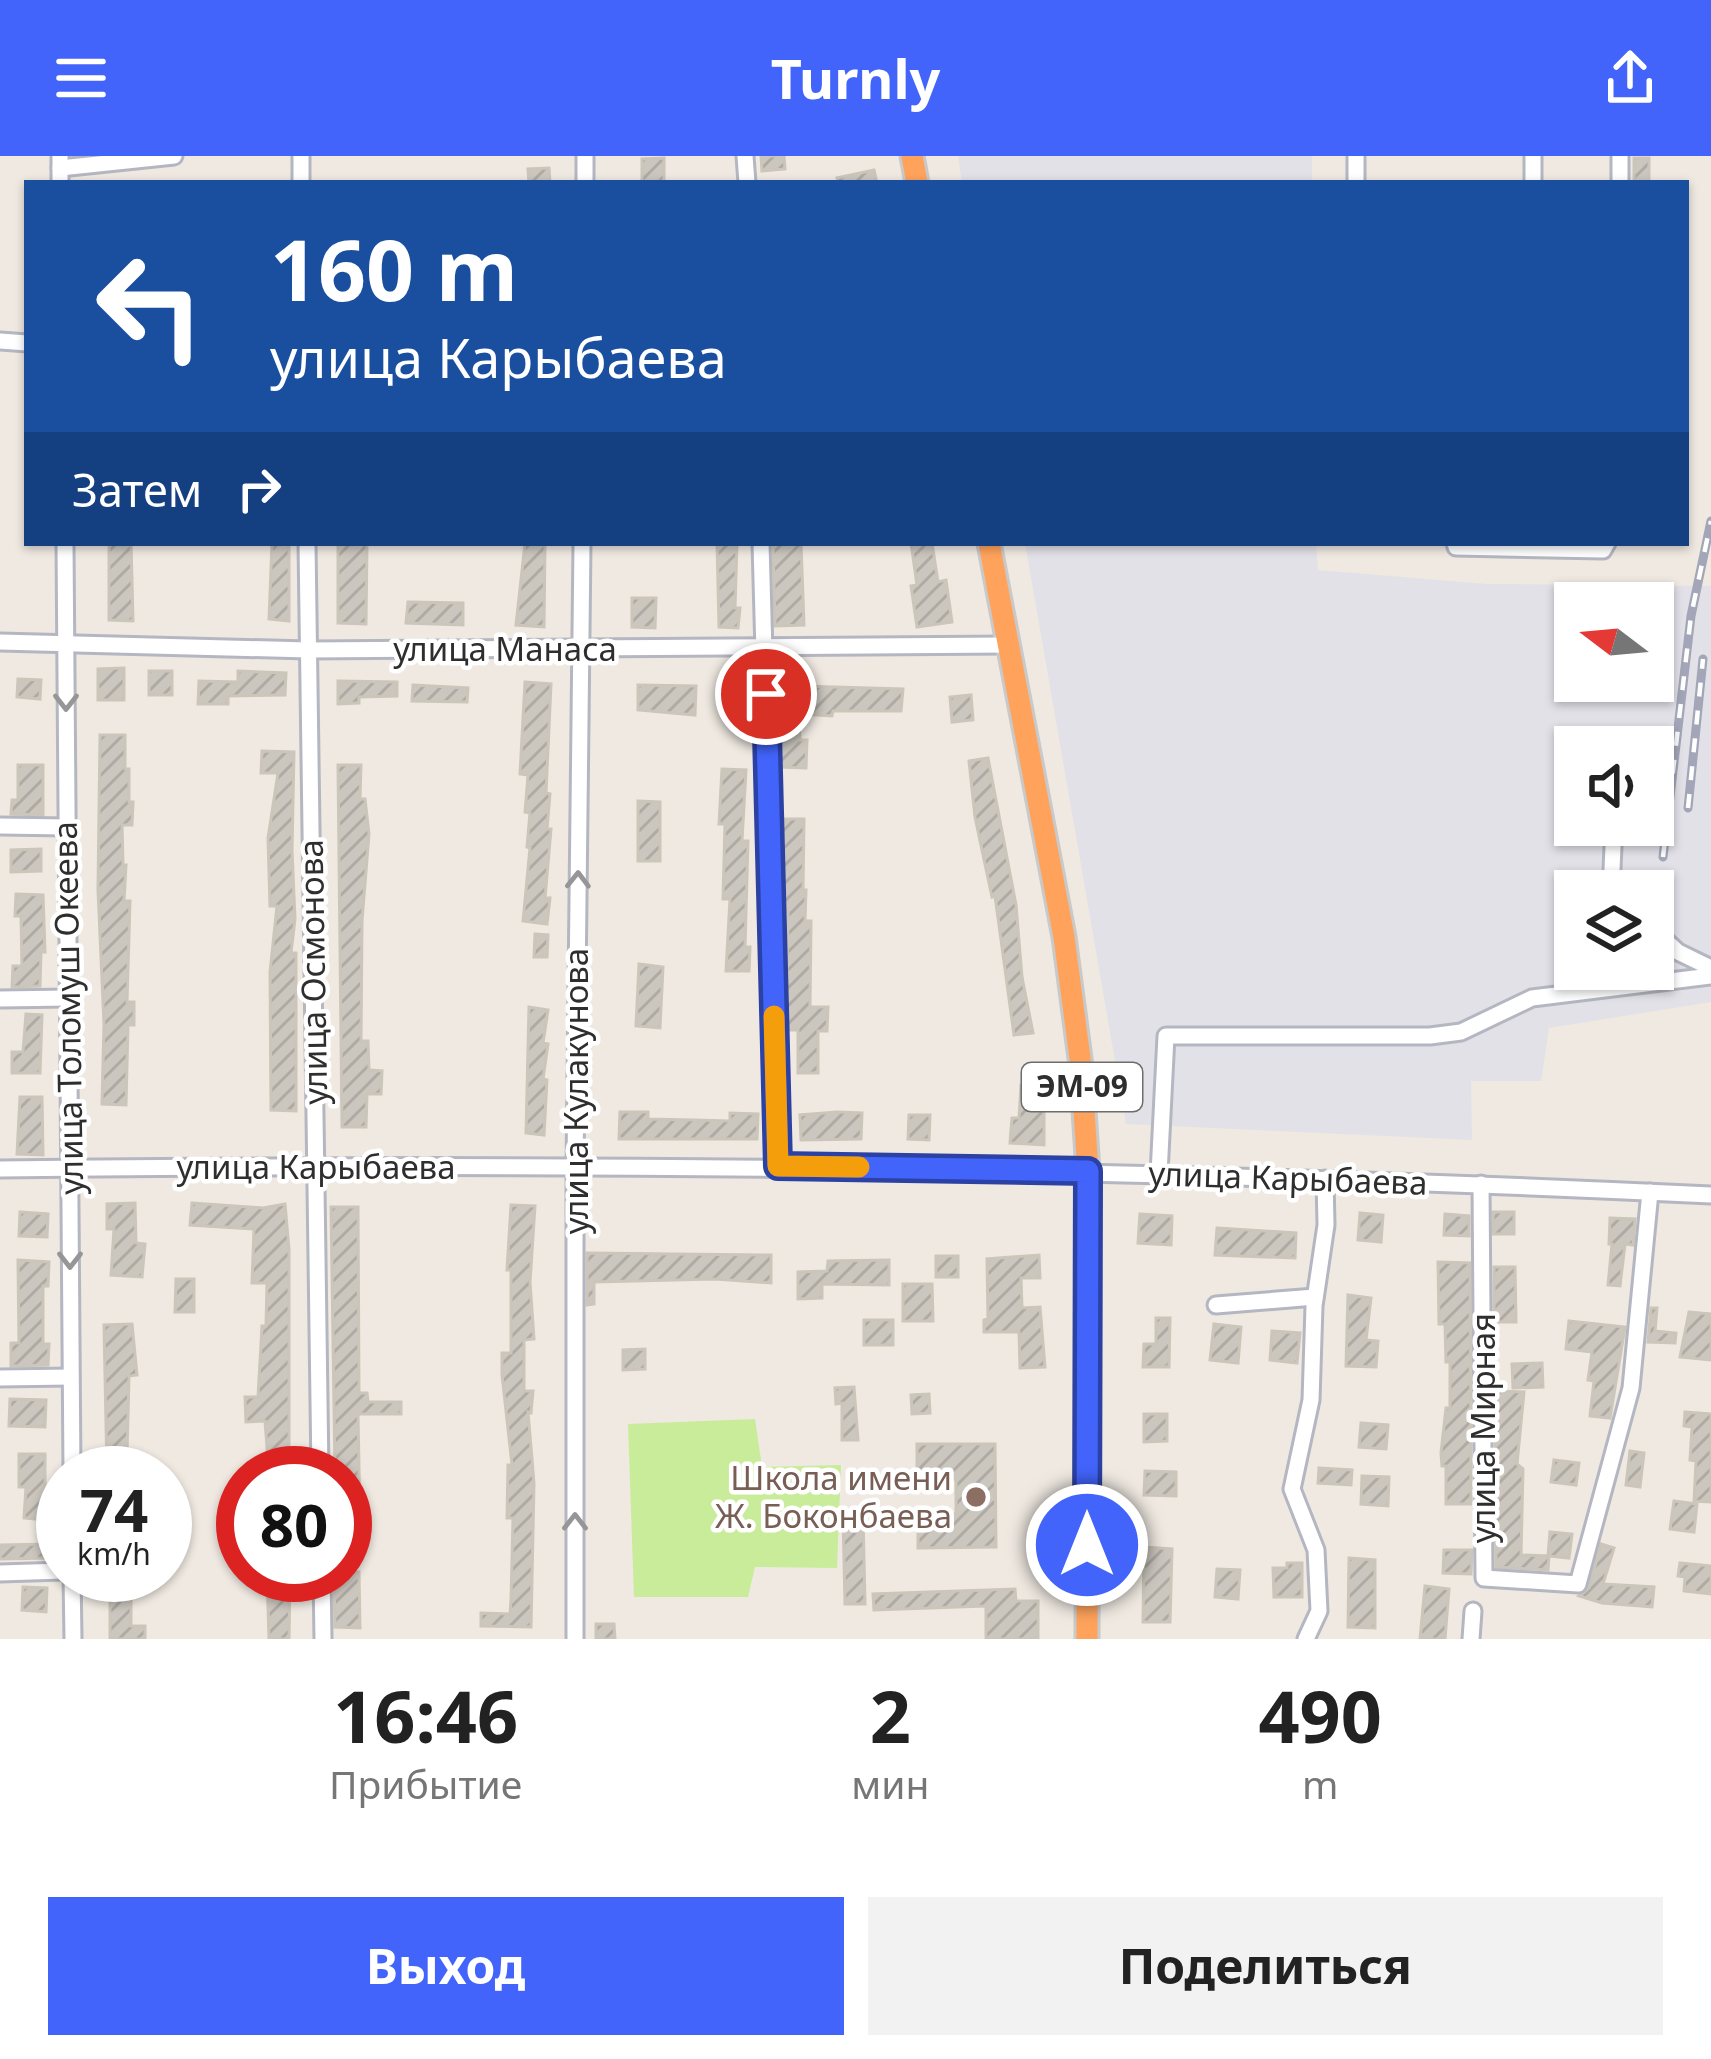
<!DOCTYPE html>
<html lang="ru">
<meta charset="utf-8">
<style>
:root{--surface:#fff;--page:#f2f2f2;--text:#222;--muted:#767676;--accent:#4264fb}
body{margin:0;font-family:"Noto Sans",sans-serif;background:var(--page);color:var(--text);height:100vh;display:flex;flex-direction:column;font-size:45px;white-space:nowrap}
*{box-sizing:border-box;margin:0}
p{font-size:39px;color:var(--muted)}
.icon{flex:none;width:66px;height:66px;fill:none;stroke:currentColor;stroke-width:2;stroke-linecap:round;stroke-linejoin:round}
.map{position:relative;height:1483px;overflow:hidden}
.drawer{display:flex;flex-direction:column;background:var(--surface);flex:1}
.drawer>*{flex:none}
.hud{position:absolute;left:24px;top:24px;width:1665px;height:366px;border-radius:0px;box-shadow:0 3px 9px #0004;background:#1a4fa0;color:#fff;overflow:hidden}
.needle{width:78px;rotate:286deg}
.fabs{position:absolute;left:1554px;top:426px;display:grid;gap:24px}
.fabs a{display:grid;place-items:center;width:120px;height:120px;border-radius:0px;background:var(--surface);box-shadow:0 3px 9px #0004;font-size:60px}
.speed{position:absolute;left:36px;top:1290px;display:flex;gap:24px;font-size:60px;font-weight:700;text-align:center}
.speed>*{display:grid;place-content:center;width:156px;height:156px;border-radius:50%;background:var(--surface);box-shadow:0 3px 9px #0004;line-height:1}
.speed small{font-size:30px;font-weight:400}
.speed .limit{border:18px solid #d22;background:#fff;color:#111}
.pin{position:absolute;display:grid;place-items:center;width:102px;height:102px;color:#fff;margin:-51px;border:6px solid #fff;border-radius:50%;box-shadow:0 3px 12px #0007}
.me{position:absolute;width:132px;margin:-66px;rotate:0deg;stroke-linejoin:round;filter:drop-shadow(0 0 9px #0008)}
.turn{display:flex;align-items:center;gap:42px;height:252px;padding:0 48px;font-size:54px}
.turn .icon{width:156px;height:156px;stroke-width:2.5}
.turn b{display:block;font-size:84px;line-height:102px}
.then{display:flex;align-items:center;height:114px;padding:0 48px;background:#0003;gap:24px;font-size:45px}
.eta{display:flex;justify-content:space-evenly;align-items:center;height:204px;text-align:center}
.eta b{font-size:72px;font-weight:700;line-height:84px}
.cta{display:flex;gap:24px;margin-top:auto;padding:24px 48px}
.cta a{flex:1;height:138px;border-radius:0px;background:var(--accent);color:#fff;font-size:48px;font-weight:700;line-height:138px;text-align:center}
.cta a+a{background:var(--page);color:var(--text)}
header{display:flex;justify-content:space-between;align-items:center;height:156px;padding:0 48px;background:var(--accent);color:#fff;font-size:54px;font-weight:700}
.map>svg:first-child{display:block}
.industrial{fill:#e3e1e8;fill-rule:evenodd}
.pitch{fill:#c9ec9a}
.building{fill:url(#building-hatch);stroke:#cbc5ba;stroke-width:3}
.lines{fill:none;stroke-linecap:round;stroke-linejoin:round}
.minor-casing{stroke:#b4b7c1;stroke-width:21}
.highway-casing{stroke:#c9c9c9;stroke-width:27}
.minor{stroke:#fff;stroke-width:15}
.highway{stroke:#ffa35c;stroke-width:21}
.rail-casing{stroke:#a3a6b8;stroke-width:9}
.rail{stroke:#fff;stroke-width:4.5;stroke-dasharray:14;stroke-linecap:butt}
.oneway{stroke:#969696}
.route-casing{stroke:#2b41a3;stroke-width:30}
.route{stroke:#4264fb;stroke-width:21}
.slow{stroke:#f59e0b;stroke-width:21}
.education-dot{fill:#8d6e63;stroke:#fff;stroke-width:4.5}
.labels{text-anchor:middle;stroke-width:9;stroke-linejoin:round;paint-order:stroke}
.shield{fill:#fff;stroke:#6d6d6d;stroke-width:3}
.shield-label{font-size:30px;font-weight:bold;fill:#2e2e2e}
.street-label{font-size:33px;fill:#2e2e2e;stroke:#fff}
.education-label{font-size:33px;fill:#785e54;stroke:#fff;text-anchor:end}
</style>
<header><svg class="icon" aria-label="menu" viewBox="0 0 24 24"><path d="M4 6h16M4 12h16M4 18h16"/></svg>Turnly<svg class="icon" aria-label="share" viewBox="0 0 24 24"><path d="M12 15V3M7 8l5-5 5 5M5 13v7h14v-7"/></svg></header>
<div class="map">
<svg width="1711" height="1483" viewBox="0 0 1711 1483">
<defs>
<pattern id="building-hatch" width="6" height="6" patternUnits="userSpaceOnUse" patternTransform="scale(3)"><rect width="6" height="6" fill="#cbc7bf"/><path d="M-1 1l2-2M0 6l6-6M5 7l2-2" fill="none" stroke="#afaba4"/></pattern>
</defs>
<rect width="100%" height="100%" fill="#efe9e1"/>
<!-- industrial -->
<g class="industrial">
<path d="M958,0h354v27h-350z"/>
<path d="M1025,387h291l2,27 169,14 224,2v416l-162,26 -8,53h-70l1,59 -346,-16zM1575,447h78v78h-78zM1575,591h78v78h-78zM1575,735h78v78h-78z"/>
</g>
<!-- pitch -->
<path class="pitch" d="M755,1263l7,48 79,-2 -4,103 -82,-1 -7,30h-114l-6,-173z"/>
<!-- building -->
<g class="building">
<path d="M761,0h23l1,13 -23,2z"/>
<path d="M664,2v23l-22,1v-23z"/>
<rect x="1634" y="2" width="15" height="25"/>
<path d="M549,12l1,15h-21l-1,-14z"/>
<path d="M874,14l3,13h-39l-1,-5z"/>
<path d="M109,387h22l2,78 -24,-1z"/>
<path d="M272,387h17v78l-20,-2z"/>
<path d="M338,387h29l-1,81 -28,-1z"/>
<path d="M525,387h20l-1,84 -28,-2z"/>
<path d="M717,387h20l-2,65h5l-2,20 -19,-1z"/>
<path d="M773,387h28l3,82 -29,1z"/>
<path d="M911,387h21l6,39 8,-2 6,42 -35,5 -6,-41 6,-1z"/>
<path d="M632,442h24l-1,30 -23,-1z"/>
<path d="M408,446l55,1v22l-57,-2z"/>
<path d="M124,512v32h-26v-31z"/>
<rect x="149" y="515" width="23" height="24"/>
<path d="M238,515l48,2 -1,22 -57,1v8h-30l1,-23 39,1z"/>
<path d="M18,523l23,1 -1,19 -23,-2z"/>
<path d="M338,525l59,1v14l-38,1v6l-21,1z"/>
<path d="M525,526l26,2 -5,109 4,1 -3,35h4l-6,69h5l-3,26 -24,-3 7,-73 -3,-1 3,-34 -5,-1 3,-37 -8,-1z"/>
<path d="M413,529l55,3 -1,14 -55,-1z"/>
<path d="M638,529l58,1 -1,29 -57,-5z"/>
<rect x="723" y="530" width="19" height="23"/>
<path d="M799,530l104,3 -2,22h-68l-1,5 -33,-2 1,26h7l-1,28 -27,-1 2,-45h-3l-1,-35z"/>
<path d="M971,539l2,25 -21,2 -2,-25z"/>
<path d="M100,579h25v34h4v33h4l-1,23h-10l1,40h3l-2,36h6l-3,101h7v23h-6l-2,80 -24,-1 2,-80 -6,-134z"/>
<path d="M262,595l32,1 -2,99 3,68 -4,34h5v158l-25,-1 -1,-138 7,-66h-7l-2,-68 10,-65h-17z"/>
<path d="M988,602l28,147 6,72 11,56 -19,2 -19,-139 -3,1 -17,-80 -6,-56z"/>
<path d="M18,609h25v50l-32,-1 1,-14h6z"/>
<path d="M338,609h23l-1,34h5l4,35 -7,87 -1,120h7l1,29 13,1 -1,23h-14l-1,33h-24z"/>
<path d="M722,613l24,1 -4,71h6l-3,106h5l-1,24h-23l4,-72h-7l2,-75h-6z"/>
<path d="M638,645l22,1v59h-22z"/>
<path d="M781,663h23l-1,71h3l-1,31h6l-1,86h18l-1,24h-9v42h-20v-43h-12l2,-118 -4,-1z"/>
<path d="M41,693v22l-30,1v-22z"/>
<path d="M16,738l27,1 2,57h-4l-1,34 -28,1 1,-21h9l-1,-50h-6z"/>
<path d="M535,778l13,1 -1,22h-13z"/>
<path d="M639,808l24,3 -3,61 -24,-2z"/>
<path d="M529,851l19,3 -5,33 5,1 -5,35 4,1 -3,55 -18,-2z"/>
<path d="M26,858l16,1 -2,58h-28v-21h11z"/>
<path d="M1021,929l23,1v59l-34,-2 2,-25h7z"/>
<path d="M20,941h22l1,58 -26,-1z"/>
<path d="M620,956h28v7l46,1 36,1v-8l28,1 -1,25h-138z"/>
<path d="M837,956l25,1 -1,26 -60,1 -1,-25z"/>
<path d="M909,959h21l-1,25 -21,-1z"/>
<path d="M135,1047l1,40 9,1 -3,33 -31,-2 3,-46h-7v-25z"/>
<path d="M192,1047l71,5 22,-4 4,45v224h-20l-4,-52 -19,1 -1,-25h13l4,-71h4l1,-43h-15l2,-54 -64,-4z"/>
<path d="M511,1049l24,1 -5,76 4,57 -10,1v51h9l-2,22 -3,-1 6,71 -3,144 -50,-1v-13l29,1 1,-14 2,-82h-6l1,-53h4l-10,-90v-22h9v-83h-4z"/>
<path d="M331,1051h27l1,186h8l1,9h33v12h-43l2,108h-15v-49h-10z"/>
<path d="M20,1056l28,2 -1,23 -28,-1z"/>
<rect x="1493" y="1056" width="21" height="22"/>
<path d="M1360,1057l23,2 -2,27 -23,-2z"/>
<path d="M1140,1058l32,2 -1,29 -33,-2z"/>
<path d="M1445,1058l24,2v20l-25,-1z"/>
<path d="M1610,1062l25,1 -2,26 -8,-1 -5,42 -12,-1 4,-41h-3z"/>
<path d="M1217,1072l79,5 -1,25 -80,-3z"/>
<path d="M587,1097l184,2v28l-56,-4 -121,3v22l-7,1z"/>
<path d="M1039,1099l1,23h-19l1,30 18,-1 5,60 -25,1 -1,-36h-35v-12l4,-1 -1,-60z"/>
<rect x="936" y="1100" width="22" height="21"/>
<path d="M18,1104l31,2 -1,24h-5v58h6l-1,21 -37,1v-23h8z"/>
<path d="M889,1104v25l-67,-1v14l-24,1v-27l29,-1 1,-10z"/>
<path d="M1438,1106l32,1 1,241h-25v-38h-4l-1,-13 5,-45h4v-46h-4l-1,-38h-6z"/>
<path d="M1494,1111h21l1,55h-22z"/>
<path d="M176,1123h18v33h-19z"/>
<path d="M903,1128h29l1,37h-30z"/>
<path d="M1348,1139l23,3 -5,42 12,1 -2,26 -30,-1z"/>
<path d="M1651,1152h6l-2,23 21,2 -1,10 -27,-1z"/>
<path d="M1689,1156l22,2v46l-31,-3z"/>
<path d="M1156,1162h14l-1,49h-26l1,-23h12z"/>
<rect x="864" y="1164" width="29" height="25"/>
<path d="M1569,1165l56,6 -15,91 -20,-2 4,-35 -6,-1 4,-28 -26,-3z"/>
<path d="M132,1168l5,51 -8,1 -2,79h4v18h-24l-3,-148z"/>
<path d="M1214,1168l27,3 -3,36 -28,-3z"/>
<path d="M1272,1175l28,2 -3,30 -27,-3z"/>
<path d="M645,1193v20l-22,1v-20z"/>
<path d="M1542,1207l1,24 -30,1 -1,-24z"/>
<path d="M854,1231l4,53h-16v-37l-6,1 -1,-16z"/>
<path d="M1495,1235l29,1 -7,72 6,5 -2,86 28,1 -1,14 -52,-3z"/>
<path d="M929,1238l1,19 -18,1 -1,-19z"/>
<path d="M10,1243l36,1 -1,27 -36,-1z"/>
<path d="M1685,1256l26,2v88l-17,-1 2,-40 -6,-1 2,-33 -8,-1z"/>
<path d="M1144,1258h23v27l-23,1z"/>
<path d="M1361,1267l27,2 -2,24 -27,-2z"/>
<path d="M917,1288h78l1,103 -78,1v-34h38v-35l-39,1z"/>
<path d="M1630,1295l14,2 -4,34 -14,-2z"/>
<path d="M19,1298h26v66l-21,-2 2,-31h-7z"/>
<path d="M1554,1304l25,3 -3,22 -25,-3z"/>
<path d="M1319,1312l33,2 -1,15 -33,-2z"/>
<path d="M1145,1315l31,1v24l-32,-1z"/>
<path d="M1362,1320l27,1 -1,29 -27,-2z"/>
<path d="M1674,1345l23,3 -3,28 -24,-3z"/>
<path d="M843,1360h20l2,88h-20z"/>
<path d="M1550,1376l22,2 -3,24 -21,-2z"/>
<path d="M50,1388v14l-50,1v-14z"/>
<path d="M1601,1388l13,4 -11,36 51,3 -2,20 -50,-4 -23,-7 10,-8z"/>
<path d="M1144,1391l28,2 -2,73h-27z"/>
<path d="M1444,1394h28l-1,24 -28,-1z"/>
<path d="M1349,1402l26,2v68l-27,-1z"/>
<path d="M1287,1407h15v34h-28l-1,-29h14z"/>
<path d="M1680,1407l31,3v28l-27,-3 1,-14 -7,-1z"/>
<path d="M1217,1413l23,1 -2,29 -23,-2z"/>
<path d="M345,1416h14l1,56 -25,-1 -1,-52z"/>
<path d="M110,1419h21v51h14v13h-35z"/>
<path d="M267,1419h23l-1,64h-20z"/>
<path d="M1425,1430l24,3 -4,50h-25z"/>
<path d="M23,1431l24,1 -1,24 -24,-2z"/>
<path d="M1015,1433l1,12h22v38h-52v-33l-112,4 -1,-16z"/>
<path d="M596,1468h18l1,15h-19z"/>
</g>
<g class="lines">
<defs>
<g id="minor">
<path d="M60,0v27"/>
<path d="M301,0v27"/>
<path d="M745,0l2,27"/>
<path d="M1356,0v27"/>
<path d="M1533,0v27"/>
<path d="M1620,0v27"/>
<path d="M60,12l114,-12"/>
<path d="M585,27v-27"/>
<path d="M0,185l27,2"/>
<path d="M65,387l7,930"/>
<path d="M307,387l13,930"/>
<path d="M761,387l17,623"/>
<path d="M1455,387l1,4 147,3 4,-7"/>
<path d="M0,486l308,8 701,-5"/>
<path d="M0,670l67,1"/>
<path d="M1611,735l3,-66"/>
<path d="M1653,773l25,23 33,16"/>
<path d="M0,843l68,-1"/>
<path d="M0,1013c571,-6 1141,-2 1711,26"/>
<path d="M1159,1018l7,-138h264l31,-4 71,-34 179,-22"/>
<path d="M1481,1028l3,394 94,6 53,-196 19,-196"/>
<path d="M1216,1149l99,-8"/>
<path d="M0,1222l71,-1"/>
<path d="M0,1417l63,-2"/>
<path d="M72,1419l1,64"/>
<path d="M322,1419l1,64"/>
<path d="M575,1483v-473l7,-623"/>
<path d="M1306,1483l13,-28 -3,-61 -24,-61 19,-89 3,-94 12,-81 -1,-46"/>
<path d="M1471,1483l2,-28"/>
</g>
<g id="highway">
<path d="M912,0l5,27"/>
<path d="M989,387l75,394 17,129 7,105 -1,468"/>
</g>
</defs>
<!-- minor casing -->
<use href="#minor" class="minor-casing"/>
<!-- highway casing -->
<use href="#highway" class="highway-casing"/>
<!-- minor -->
<use href="#minor" class="minor"/>
<!-- highway -->
<use href="#highway" class="highway"/>
<defs>
<g id="rail">
<path d="M1688,652l15,-149"/>
<path d="M1663,701l28,-241 20,-95"/>
</g>
</defs>
<!-- rail casing -->
<use href="#rail" class="rail-casing"/>
<!-- rail -->
<use href="#rail" class="rail"/>
</g>
<!-- one-way arrows -->
<defs><path id="oneway-chevron" d="M-2-3.5L2.5 0L-2 3.5" fill="none" stroke-width="1.6" stroke-linecap="round" stroke-linejoin="round" transform="scale(3)"/></defs>
<g class="oneway">
<use href="#oneway-chevron" transform="translate(66 546) rotate(90)"/>
<use href="#oneway-chevron" transform="translate(578 724) rotate(-89)"/>
<use href="#oneway-chevron" transform="translate(70 1104) rotate(90)"/>
<use href="#oneway-chevron" transform="translate(575 1366) rotate(-90)"/>
</g>
<g class="lines">
<defs>
<path id="route" d="M766,538l12,472 310,5 -1,374"/>
</defs>
<!-- route casing -->
<use href="#route" class="route-casing"/>
<!-- route -->
<use href="#route" class="route"/>
<!-- slow -->
<path class="slow" d="M774,860l4,150 81,1"/>
</g>
<!-- markers -->
<circle class="education-dot" cx="976" cy="1341" r="12"/>
<g class="labels">
<!-- shield labels -->
<rect class="shield" x="1022" y="907" width="120" height="48" rx="9"/>
<g class="shield-label">
<text x="1082" y="941">ЭМ-09</text>
</g>
<!-- street labels -->
<g class="street-label">
<text x="505" y="505">улица Манаса</text>
<text transform="translate(313 816) rotate(-91)" y="12">улица Осмонова</text>
<text transform="translate(68 852) rotate(-91)" y="12">улица Толомуш Океева</text>
<text transform="translate(576 935) rotate(-90)" y="12">улица Кулакунова</text>
<text x="316" y="1023">улица Карыбаева</text>
<text transform="translate(1288 1022) rotate(2)" y="12">улица Карыбаева</text>
<text transform="translate(1483 1272) rotate(-90)" y="12">улица Мирная</text>
</g>
<!-- education labels -->
<g class="education-label">
<text x="952" y="1334">Школа имени<tspan x="952" dy="38">Ж. Боконбаева</tspan></text>
</g>
</g>
</svg>
<div class="fabs">
<a><svg class="needle" viewBox="-14 -14 28 28"><path d="M0-13l5 13h-10z" fill="#e53935"/><path d="M0 13l5-13h-10z" fill="#767676"/></svg></a>
<a><svg class="icon" aria-label="sound" viewBox="0 0 24 24"><path d="M4 9h4l5-4v14l-5-4H4zM17 9q2 3 0 6"/></svg></a>
<a><svg class="icon" aria-label="layers" viewBox="0 0 24 24"><path d="M12 4l9 5-9 5-9-5zM3 14l9 5 9-5"/></svg></a>
</div>
<div class="speed"><div>74<small>km/h</small></div><div class="limit">80</div></div>
<div class="pin" style="left:766px;top:538px;background:#d93025"><svg class="icon" aria-label="arrive" viewBox="0 0 24 24"><path d="M6 21V4h12l-3 4 3 4H6"/></svg></div>
<svg class="me" style="left:1087px;top:1389px" viewBox="-20 -20 40 40"><circle r="17" fill="#4264fb" stroke="#fff" stroke-width="3"/><path d="M0-11L8 9 0 5-8 9z" fill="#fff"/></svg>
<div class="hud">
<div class="turn"><svg class="icon" aria-label="left" viewBox="0 0 24 24"><path d="M17 20v-9H6M10 6l-5 5 5 5"/></svg><div><b>160 m</b>улица Карыбаева</div></div>
<div class="then">Затем<svg class="icon" aria-label="right" viewBox="0 0 24 24"><path d="M7 20v-9h11M14 6l5 5-5 5"/></svg></div>
</div>
</div>
<section class="drawer">
<div class="eta">
<div><b>16:46</b><p>Прибытие</p></div>
<div><b>2</b><p>мин</p></div>
<div><b>490</b><p>m</p></div>
</div>
<div class="cta"><a>Выход</a><a>Поделиться</a></div>
</section>
